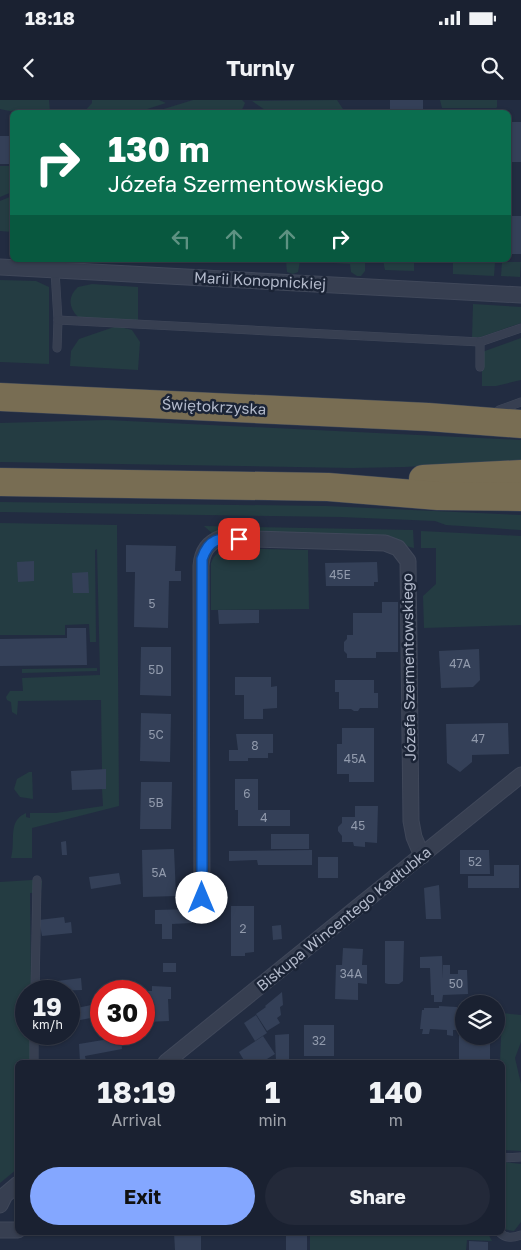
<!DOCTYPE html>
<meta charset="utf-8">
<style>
:root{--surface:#1a2131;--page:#232939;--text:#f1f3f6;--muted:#9fa3ab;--line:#383e4d;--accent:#84a7ff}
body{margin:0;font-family:"Golos Text",sans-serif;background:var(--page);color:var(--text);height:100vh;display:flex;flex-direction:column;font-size:19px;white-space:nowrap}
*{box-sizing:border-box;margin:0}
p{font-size:16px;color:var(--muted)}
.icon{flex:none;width:28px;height:28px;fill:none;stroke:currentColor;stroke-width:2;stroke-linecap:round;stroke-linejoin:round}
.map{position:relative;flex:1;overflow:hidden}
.side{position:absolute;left:15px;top:960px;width:490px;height:175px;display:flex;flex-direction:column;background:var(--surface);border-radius:8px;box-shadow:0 1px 4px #0004,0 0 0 1px var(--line)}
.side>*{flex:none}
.banner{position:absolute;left:10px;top:10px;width:501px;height:152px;border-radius:8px;box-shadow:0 1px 4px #0004,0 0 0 1px var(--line);background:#0b6e4f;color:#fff;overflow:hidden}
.tools{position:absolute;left:455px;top:895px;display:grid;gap:10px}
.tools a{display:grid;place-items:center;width:50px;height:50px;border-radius:50%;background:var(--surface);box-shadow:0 1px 4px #0004,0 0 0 1px var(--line);font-size:25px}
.speed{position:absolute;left:15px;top:880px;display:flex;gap:10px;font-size:25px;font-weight:700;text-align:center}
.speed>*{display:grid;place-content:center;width:65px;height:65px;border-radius:50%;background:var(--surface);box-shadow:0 1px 4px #0004,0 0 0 1px var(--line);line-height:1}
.speed small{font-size:12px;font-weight:400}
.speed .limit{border:8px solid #d22;background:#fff;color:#111}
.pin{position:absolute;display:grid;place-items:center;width:42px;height:42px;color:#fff;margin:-21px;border-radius:10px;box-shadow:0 2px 8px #0006}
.me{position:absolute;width:55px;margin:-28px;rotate:0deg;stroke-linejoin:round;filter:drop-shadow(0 0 4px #0008)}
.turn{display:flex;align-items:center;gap:18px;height:105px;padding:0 15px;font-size:22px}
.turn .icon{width:65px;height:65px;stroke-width:2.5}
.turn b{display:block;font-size:35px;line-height:42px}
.lanes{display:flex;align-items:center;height:48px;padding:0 15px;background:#0003;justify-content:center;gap:25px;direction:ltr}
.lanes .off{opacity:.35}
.eta{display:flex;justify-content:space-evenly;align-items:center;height:85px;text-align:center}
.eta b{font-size:30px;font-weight:700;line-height:35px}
.button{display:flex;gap:10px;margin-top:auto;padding:10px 15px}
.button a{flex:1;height:58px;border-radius:30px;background:var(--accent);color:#111;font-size:20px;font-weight:700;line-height:58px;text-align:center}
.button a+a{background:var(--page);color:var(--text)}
.status{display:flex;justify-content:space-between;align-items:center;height:35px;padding:0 25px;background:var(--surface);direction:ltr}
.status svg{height:14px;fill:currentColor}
header{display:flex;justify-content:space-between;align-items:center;height:65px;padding:0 15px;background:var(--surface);font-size:22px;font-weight:700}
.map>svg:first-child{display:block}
.green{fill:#243c42}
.building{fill:#344058}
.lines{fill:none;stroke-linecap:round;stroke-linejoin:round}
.lane-casing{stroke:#40485a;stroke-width:9}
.street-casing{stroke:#40485a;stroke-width:17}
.highway-casing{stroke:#3e4758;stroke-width:29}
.lane{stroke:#373f51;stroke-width:8}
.street{stroke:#373f51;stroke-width:15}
.highway{stroke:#786d53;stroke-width:28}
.route-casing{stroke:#114b97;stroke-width:12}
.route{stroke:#1a73e8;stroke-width:9}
.labels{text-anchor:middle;stroke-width:5;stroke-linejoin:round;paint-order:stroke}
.number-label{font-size:12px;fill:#919aac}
.street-label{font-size:15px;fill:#b3bacb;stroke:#1b2436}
</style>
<div class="status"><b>18:18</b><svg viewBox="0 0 49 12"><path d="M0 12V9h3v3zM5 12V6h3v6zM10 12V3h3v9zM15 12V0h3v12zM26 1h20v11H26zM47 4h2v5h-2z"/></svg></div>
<header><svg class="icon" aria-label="back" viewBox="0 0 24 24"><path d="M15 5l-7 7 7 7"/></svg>Turnly<svg class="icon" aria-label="search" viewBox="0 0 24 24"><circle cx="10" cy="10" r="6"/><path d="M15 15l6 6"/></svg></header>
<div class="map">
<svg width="521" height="1150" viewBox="0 0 521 1150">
<rect width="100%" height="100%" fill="#222c41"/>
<!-- green -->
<g class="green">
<path d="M0,0h49l1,12h-36l-14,-3z"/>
<path d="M92,0h67l7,3 -28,9h-54l8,-9z"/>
<path d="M193,0h49l3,3 -4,9h-87z"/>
<path d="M337,0l8,12h-77l-16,-11z"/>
<path d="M440,0h57v7l-1,1h-54z"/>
<path d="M0,66h12v26l-12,5z"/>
<path d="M12,96v36l-12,-1v-30z"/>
<path d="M267,160h98v11l-4,5h-4l-6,-4 -1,-8 -50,-3 -2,11 -5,2 -6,-2 -1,-11z"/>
<path d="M383,160l31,2v9l-29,-1z"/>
<path d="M453,162h42l-1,14 -41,-2z"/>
<path d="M502,162h19l-1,15 -19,-1z"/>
<path d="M0,180l36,1 13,6v77l-49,-2z"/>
<path d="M92,184l46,3v34l-60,-4c-10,-10 -10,-21 0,-30z"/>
<path d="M473,204l48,3v16l-40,14 -9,1z"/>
<path d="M117,226l15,4 8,12 -2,28 -68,-4 1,-15 8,-12z"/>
<path d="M521,238v42l-25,6h-14v-34z"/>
<path d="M107,320l414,20v21l-117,6 -52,1 -352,-6v-39z"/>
<path d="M0,402l326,4 195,9v15l-75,-5 -11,-4 -94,-4 -341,-5z"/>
<path d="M0,423l117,2 2,281 -87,22v30h-21c5,-17 -4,-37 15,-45v4l4,1v-5h26l47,-7 -1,-17h4v-19h-4l-1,-70 -83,1 -1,14 -5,-3 -1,-10 -4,-2 -1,-3 4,-6h13l-1,-13 78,-3 -3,-126 -2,1 1,92h-6l-1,-18 -24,1v10h-65z"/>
<path d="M204,426l209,4 1,18c-9,-1 -18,-10 -29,-13l-163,-3 -8,3z"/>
<path d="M421,431l100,5v89l-97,3 -1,-32 13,-12v-36h-15z"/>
<path d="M229,448l79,2 1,59 -98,1v-47c3,-9 9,-12 18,-15z"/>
<path d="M97,568v3l-75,2v-4z"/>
<path d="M29,672h3l1,27 -13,-2 -6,-8 3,-10z"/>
<path d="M32,780l10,1 -1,11 -11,1 1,98h-5v43h5v28h-13l-1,107 -17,14v-301z"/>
<path d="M502,913l19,2v27l-6,16 6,26v67l-18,-1 -1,-88h-2z"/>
<path d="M503,1062l18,2v58l-7,9 -11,-2z"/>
<path d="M487,1132l5,9 -25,-1 -1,10h-156v-17z"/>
</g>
<!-- building -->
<g class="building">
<rect x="390" y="0" width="33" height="12"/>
<rect x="509" y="22" width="12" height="40"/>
<rect x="0" y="36" width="12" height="28"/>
<rect x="509" y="116" width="12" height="38"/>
<path d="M126,445l50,1 -1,25h6v10h-12l-1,47 -34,-1 1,-55h-9z"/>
<path d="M34,461v20l-16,1 -1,-20z"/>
<path d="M377,462l1,20h-4v4h-48l-1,-23z"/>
<path d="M88,472l1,21h-16l-1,-20z"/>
<path d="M382,502h16v50h-22v6h-29v-4l-3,-3v-9l3,-3v-4h6v-22h29z"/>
<path d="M218,510h41v13l-40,1z"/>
<path d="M67,528h19l1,37 -87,1v-27l67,-1z"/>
<path d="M141,547h30v49l-31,-1z"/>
<path d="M479,549l1,31 -7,7 -32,1 -2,-37z"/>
<path d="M235,577h36v10l6,-1v22l-14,1v10h-19v-24h-9z"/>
<path d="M335,580h39v13h4v15h-18l-2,3h-4l-3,-2h-12v-17h-4z"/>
<path d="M141,613l30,1 -1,48 -30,-1z"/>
<path d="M508,623l1,31 -37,1v7l-12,10 -13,-9 -1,-39z"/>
<path d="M342,628h32v54h-25v-8h-12v-30h5z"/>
<path d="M236,634h37v19h-5v5h-20v3h-19v-11h9z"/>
<path d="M106,669v20l-34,1 -1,-19z"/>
<path d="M235,679h23v31h32v16h-52v-16h-3z"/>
<path d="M141,682h31l-1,47h-31z"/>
<path d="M355,706h23l-1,37 -12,-1v5l-11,-1 -1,-4h-11v-6l-4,-5v-4l4,-4v-6h13z"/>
<rect x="271" y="734" width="38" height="15"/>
<path d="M66,741l1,14h-5l-1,-13z"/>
<path d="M174,749l2,47 -33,1 -1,-47z"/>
<path d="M312,750v15h-54l-1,-5 -28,1v-10z"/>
<path d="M460,750h29l1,24h-30z"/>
<rect x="318" y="757" width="20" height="21"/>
<path d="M494,765h25v23h-51v-12h26z"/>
<path d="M119,773l2,11 -30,5 -2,-12z"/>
<path d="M439,785l2,34h-15l-2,-31z"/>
<path d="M231,806h23v46l-9,1v3h-14z"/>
<path d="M192,809v14l-20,1v15h-10v-15h-7v-14z"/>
<path d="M64,817l1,6 6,-1 1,11 -30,3 -3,-16z"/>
<path d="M281,825l1,14 -9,1 -1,-14z"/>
<path d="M385,841h19l-1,40 -4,3h-11l-3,-1z"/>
<path d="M343,848l20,1 -1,16h5v19l-9,-1v17l-23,-1 1,-34h6z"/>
<path d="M442,856l1,23v-14h7v9h8v-4h9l1,24 -25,1 -1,7h-8v-7h-3l-1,-27h-10v-11z"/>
<rect x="163" y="863" width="13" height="9"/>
<path d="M81,878l1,12 -32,1 -1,-9z"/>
<path d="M152,886l19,1v12h-3l1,22 -24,1 -1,-31h8z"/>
<path d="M282,892l1,13 -3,2 1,8 -4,3 3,5 -13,8 -11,-17 10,-7 -1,-1z"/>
<path d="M101,903v13l-26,5 -3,-12z"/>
<path d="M439,906l18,1v23h-4v6l-6,-1v-5l-17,-1 -1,5h-7l1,-5h-3l2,-19h2v-2h15z"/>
<path d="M256,915l11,18 -12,8 -11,-18z"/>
<rect x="304" y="925" width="30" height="31"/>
<path d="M459,933h5v3h26v26h-31z"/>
<path d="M115,934h10v3h-4l1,12 -37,7 1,5 12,-1v2h-18l-1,-18 36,-6z"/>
<path d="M289,934v28h-13l-1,-27z"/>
<path d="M263,936l12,18 -13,8h-17l-6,-10z"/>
<path d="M174,1132h27v18h-26z"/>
<rect x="286" y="1132" width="21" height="18"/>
<path d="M469,1141l19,1v8h-19z"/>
</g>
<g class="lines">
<defs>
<g id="lane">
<path d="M55,171l3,49 -1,28"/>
<path d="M58,220l422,22 41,-14"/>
<path d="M480,267v-25"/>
<path d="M499,310l22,-8"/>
<path d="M35,891l2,-111"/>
<path d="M34,962v-28"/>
<path d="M502,1058l19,-1"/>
<path d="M499,1132c7,7 14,6 22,3"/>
</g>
<g id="street">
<path d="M0,167l521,28"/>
<path d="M202,798l-1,-332c1,-14 6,-23 20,-28l164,5 13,5 10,13 3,260 3,16 8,19"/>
<path d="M166,962l355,-287"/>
<path d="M0,1105l5,-10 13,-11"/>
<path d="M0,1130h18"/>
</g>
<g id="highway">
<path d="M0,297l428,20 93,7"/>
<path d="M423,379l98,-5"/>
<path d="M0,382l328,5 110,9 83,1"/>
</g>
</defs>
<!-- lane casing -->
<use href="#lane" class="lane-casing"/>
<!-- street casing -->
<use href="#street" class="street-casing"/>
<!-- highway casing -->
<use href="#highway" class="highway-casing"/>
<!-- lane -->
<use href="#lane" class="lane"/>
<!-- street -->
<use href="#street" class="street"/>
<!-- highway -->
<use href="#highway" class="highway"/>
</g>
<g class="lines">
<defs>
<path id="route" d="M202,798v-339c7,-21 17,-21 37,-20"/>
</defs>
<!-- route casing -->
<use href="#route" class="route-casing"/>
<!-- route -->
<use href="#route" class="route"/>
</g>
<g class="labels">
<!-- number labels -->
<g class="number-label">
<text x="340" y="479">45E</text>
<text x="152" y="508">5</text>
<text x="460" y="568">47A</text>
<text x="156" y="574">5D</text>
<text x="156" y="639">5C</text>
<text x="478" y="643">47</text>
<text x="255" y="650">8</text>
<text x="355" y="663">45A</text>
<text x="247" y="698">6</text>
<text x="156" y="707">5B</text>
<text x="264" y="722">4</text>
<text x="358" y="730">45</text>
<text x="475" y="766">52</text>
<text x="159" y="777">5A</text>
<text x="243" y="833">2</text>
<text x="351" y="878">34A</text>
<text x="456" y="888">50</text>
<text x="319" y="945">32</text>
</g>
<!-- street labels -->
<g class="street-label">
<text transform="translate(260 181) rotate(3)" y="5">Marii Konopnickiej</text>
<text transform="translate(214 307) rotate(3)" y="5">Świętokrzyska</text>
<text transform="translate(409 567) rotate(-91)" y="5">Józefa Szermentowskiego</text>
<text transform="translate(344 819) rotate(-39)" y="5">Biskupa Wincentego Kadłubka</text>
</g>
</g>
</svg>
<div class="tools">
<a><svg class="icon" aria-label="layers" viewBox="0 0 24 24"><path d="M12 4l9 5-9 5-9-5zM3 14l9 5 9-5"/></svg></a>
</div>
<div class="speed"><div>19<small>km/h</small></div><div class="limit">30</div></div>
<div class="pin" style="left:239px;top:439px;background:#d93025"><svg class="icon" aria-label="arrive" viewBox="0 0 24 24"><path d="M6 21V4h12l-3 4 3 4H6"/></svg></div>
<svg class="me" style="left:202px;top:798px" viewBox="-20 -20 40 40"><circle r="19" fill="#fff"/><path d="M0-13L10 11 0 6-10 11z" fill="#1a73e8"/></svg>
<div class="banner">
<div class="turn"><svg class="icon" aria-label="right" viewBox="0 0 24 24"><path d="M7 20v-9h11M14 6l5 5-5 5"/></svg><div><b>130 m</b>Józefa Szermentowskiego</div></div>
<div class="lanes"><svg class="icon off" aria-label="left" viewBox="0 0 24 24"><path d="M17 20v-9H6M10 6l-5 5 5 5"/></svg><svg class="icon off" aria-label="ahead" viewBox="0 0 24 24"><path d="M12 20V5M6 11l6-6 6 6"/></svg><svg class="icon off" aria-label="ahead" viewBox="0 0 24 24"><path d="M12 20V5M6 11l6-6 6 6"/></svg><svg class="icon" aria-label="right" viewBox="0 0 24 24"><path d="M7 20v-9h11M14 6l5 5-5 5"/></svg></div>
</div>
<section class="side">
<div class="eta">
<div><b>18:19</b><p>Arrival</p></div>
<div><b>1</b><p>min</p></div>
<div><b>140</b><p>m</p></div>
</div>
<div class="button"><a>Exit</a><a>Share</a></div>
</section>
</div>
